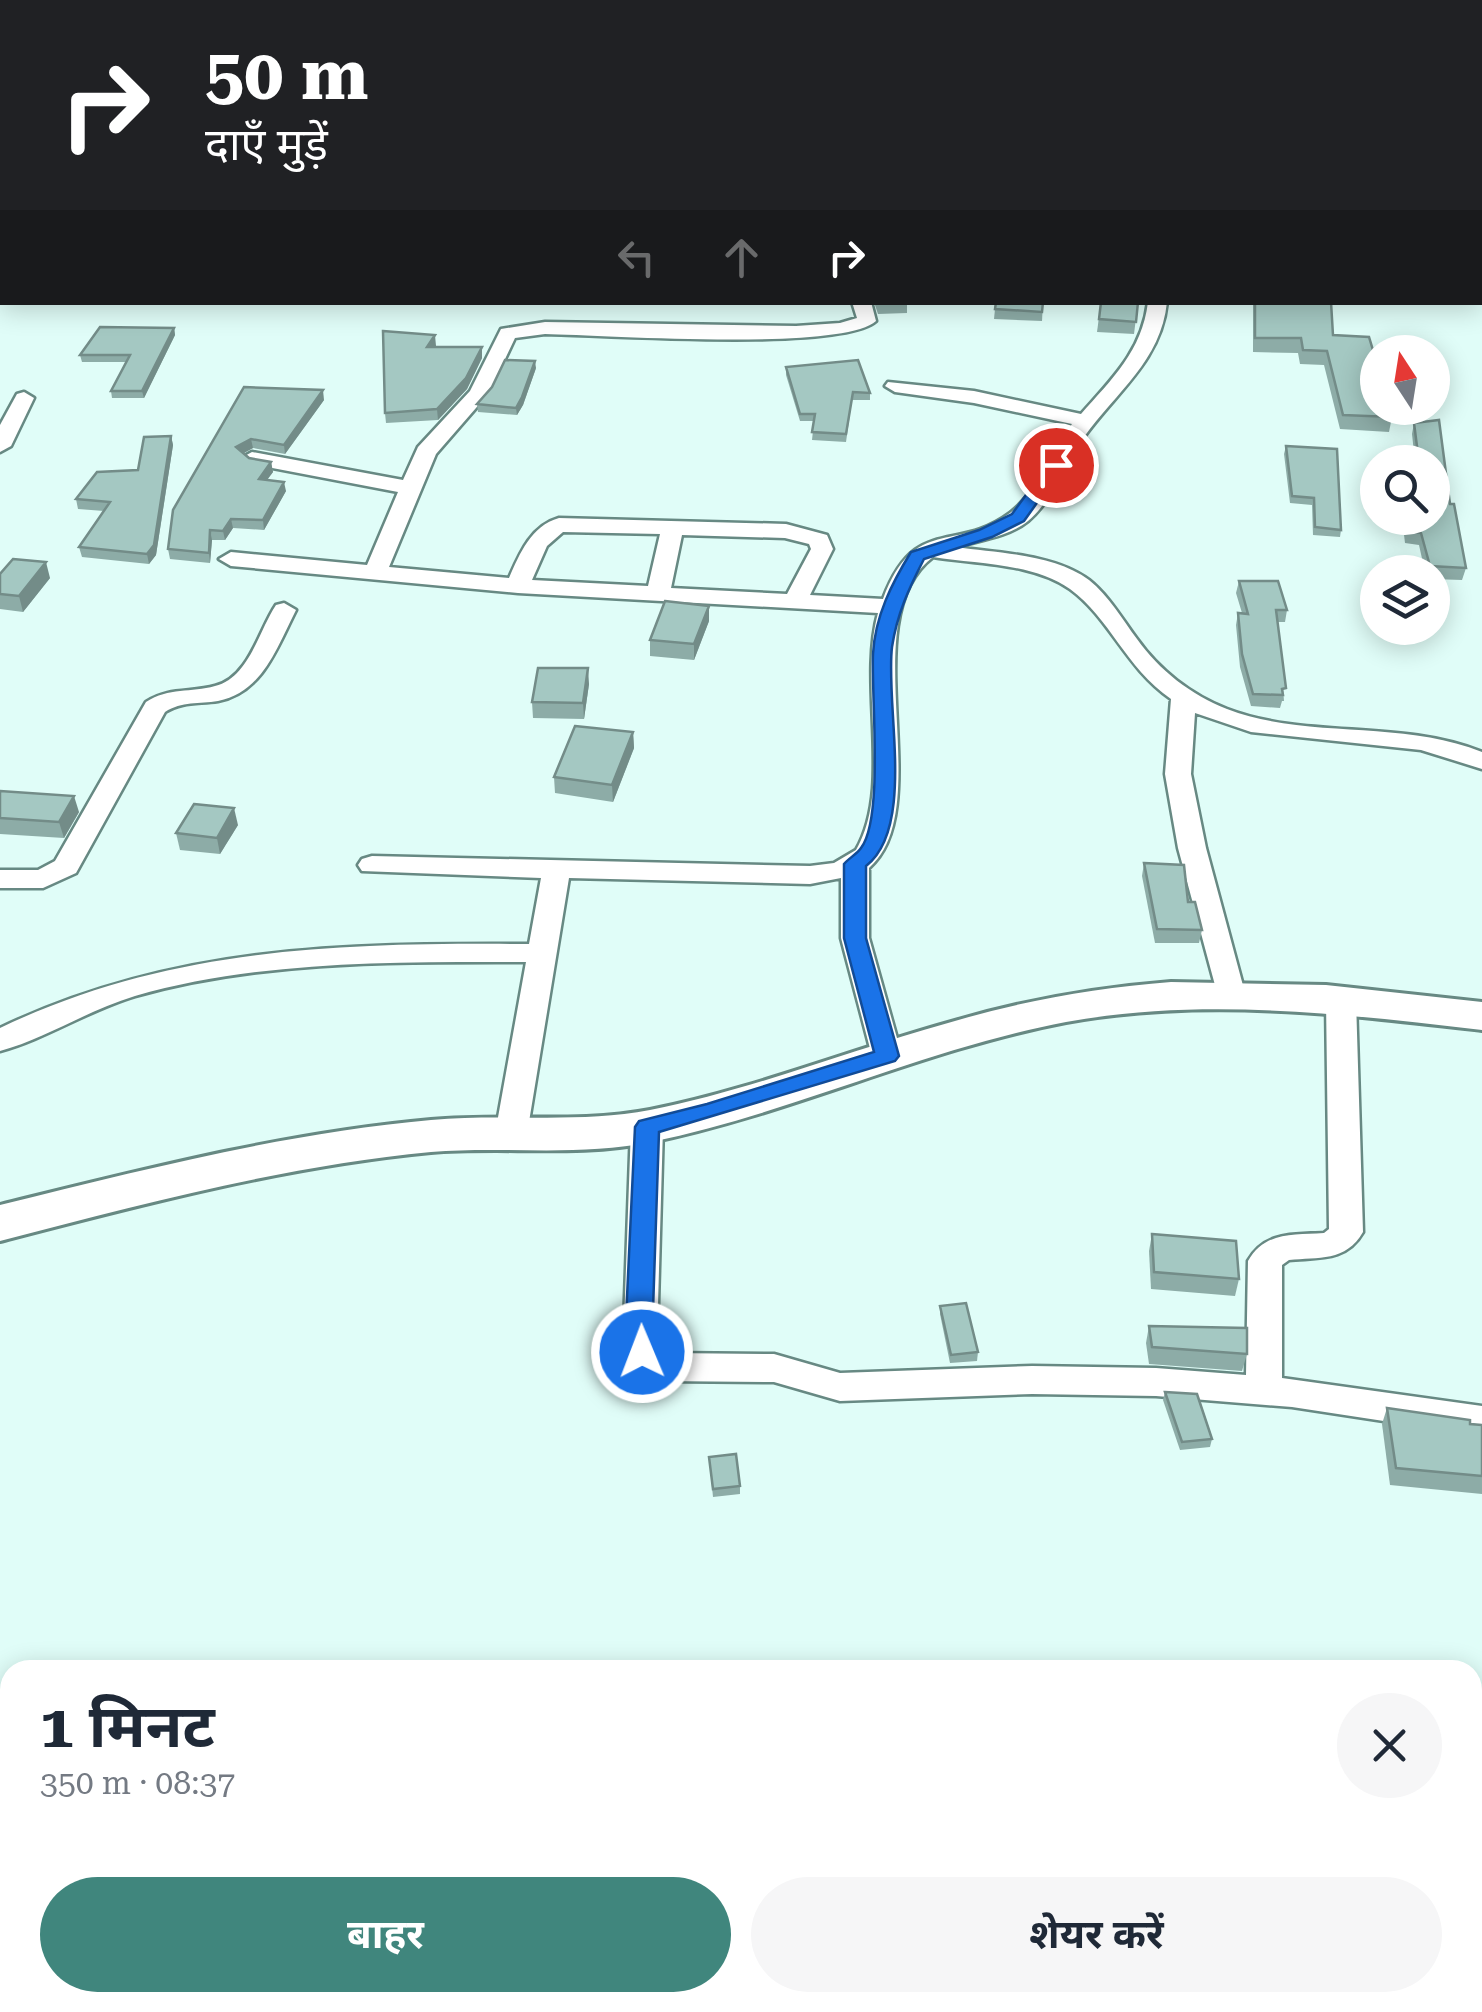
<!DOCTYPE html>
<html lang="hi">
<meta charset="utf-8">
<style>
:root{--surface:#fff;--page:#f6f6f7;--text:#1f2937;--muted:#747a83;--accent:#40867d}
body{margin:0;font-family:"Roboto Serif","Noto Sans Devanagari",serif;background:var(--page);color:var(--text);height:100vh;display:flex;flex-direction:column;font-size:38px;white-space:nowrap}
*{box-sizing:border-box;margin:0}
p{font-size:32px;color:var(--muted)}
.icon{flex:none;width:55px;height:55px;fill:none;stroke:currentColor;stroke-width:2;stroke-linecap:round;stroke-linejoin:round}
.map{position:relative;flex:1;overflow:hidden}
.panel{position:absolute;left:0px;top:1660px;width:1482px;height:352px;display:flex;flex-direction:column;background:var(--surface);border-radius:30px 30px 0 0;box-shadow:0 5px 25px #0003}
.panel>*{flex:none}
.top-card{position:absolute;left:0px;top:0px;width:1482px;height:305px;box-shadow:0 5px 25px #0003;background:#202124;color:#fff;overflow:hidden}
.needle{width:65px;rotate:348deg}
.buttons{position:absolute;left:1360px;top:335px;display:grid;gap:20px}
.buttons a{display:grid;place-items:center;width:90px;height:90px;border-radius:50%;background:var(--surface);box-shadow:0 5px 25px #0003;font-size:50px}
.pin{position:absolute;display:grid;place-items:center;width:85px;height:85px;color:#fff;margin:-42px;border:5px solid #fff;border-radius:50%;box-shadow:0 2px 10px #0007}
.me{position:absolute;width:110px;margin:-55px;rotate:359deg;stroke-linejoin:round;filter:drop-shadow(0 0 8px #0008)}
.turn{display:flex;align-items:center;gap:35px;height:210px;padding:0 40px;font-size:45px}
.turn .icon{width:130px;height:130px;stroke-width:2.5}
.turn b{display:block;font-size:70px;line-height:85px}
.lanes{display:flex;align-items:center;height:95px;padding:0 40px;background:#0003;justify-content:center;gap:50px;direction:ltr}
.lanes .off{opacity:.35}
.round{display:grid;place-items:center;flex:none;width:105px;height:105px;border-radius:52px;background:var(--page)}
.head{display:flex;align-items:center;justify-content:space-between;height:170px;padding:0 40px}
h1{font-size:60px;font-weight:700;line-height:75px}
.action{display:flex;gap:20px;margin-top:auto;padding:20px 40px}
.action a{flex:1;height:115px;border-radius:60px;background:var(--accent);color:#fff;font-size:40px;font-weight:700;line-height:115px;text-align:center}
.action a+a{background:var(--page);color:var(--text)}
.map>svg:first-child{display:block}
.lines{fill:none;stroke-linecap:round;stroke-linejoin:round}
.street-casing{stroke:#678983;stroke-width:5}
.secondary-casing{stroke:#678983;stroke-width:6}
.highway-casing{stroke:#678983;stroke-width:5}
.street{fill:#fff;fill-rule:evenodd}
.secondary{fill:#fff;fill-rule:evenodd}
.highway{fill:#fff;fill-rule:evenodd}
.wall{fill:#8daca7}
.shaded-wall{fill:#738c88}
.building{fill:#a4c8c2;stroke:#738c88;stroke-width:2.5}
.route{fill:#1a73e8;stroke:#114b97;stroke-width:2.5}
</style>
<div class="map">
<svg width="1482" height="2012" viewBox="0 0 1482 2012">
<rect width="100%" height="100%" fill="#e0fdf8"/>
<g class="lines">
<defs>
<g id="street">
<path d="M136,0h26l1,2h-25z"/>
<path d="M908,0h14l1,2h-14z"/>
<path d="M1398,0h50l1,2h-49z"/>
<rect x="1480" y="155" width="2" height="10"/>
<path d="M852,302h19l5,19c-34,31 -274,14 -331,13l-30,4 -26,55 -53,61 -47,113 120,11c11,-25 22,-52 50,-60l227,6 41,11 6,14 -23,46 73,4c32,-85 72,-45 127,-86 28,-21 41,-61 62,-89l-98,-21 -79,-11 -10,-6 3,-4 86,9 107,23c31,-35 61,-63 67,-112h19c-6,59 -51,90 -83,135 -20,27 -30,62 -56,84 -20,16 -48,19 -72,26 41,6 98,7 133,33 20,16 33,39 48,59 22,31 54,56 90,70 81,31 173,10 255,43v17l-61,-19 -170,-18 -56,-19 -4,61 15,74 39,145 -4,7h-22l-41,-152 -13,-74 6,-75c-46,-32 -61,-81 -101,-110 -36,-26 -94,-25 -137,-32 -82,62 6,250 -64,311v70l33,118 -4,7 -11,4 -11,-4 -4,-7 -31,-118v-60l-31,6 -241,-6 -42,256 -5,8 -11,3 -11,-3 -5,-8 31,-172c-130,0 -265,-2 -391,34 -47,14 -90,43 -135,55v-23c171,-82 343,-85 529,-84l12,-66 -179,-7 -4,-6 4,-6 10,-3 438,10 24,-3 22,-13c37,-64 2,-164 22,-237l-360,-20 -287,-27 -12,-7 12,-7 136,13 31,-73 -146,-28 -11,-6 11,-6 151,28 15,-33 52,-56 31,-62 44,-7 251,4 44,-3 17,-5zM563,532l97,2 -12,52 -116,-6 15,-34zM682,535l103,3 24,6 2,5 -24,45 -116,-6z"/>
<path d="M24,392l10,6 -23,48 -11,6v-27l17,-31z"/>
<path d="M284,603l12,7c-19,37 -33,82 -78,91 -19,3 -36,0 -53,11l-89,161 -33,15h-43v-18h38l17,-9 91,-159c23,-15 45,-9 69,-16 34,-8 44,-56 61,-81z"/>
<path d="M1341,990l11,3 4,7 7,232c-17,30 -45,25 -74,28l-7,5v113l200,28v30l-190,-29 -136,-11 -124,-2 -192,7 -66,-19 -114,-1c-16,-5 -29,-14 -37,-29l8,-225 5,-8 11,-3 11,3 5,8 -6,213 10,13 107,1 66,19 192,-7 124,2 90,7 2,-114c17,-30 46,-26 76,-28l5,-4 -3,-229 4,-7z"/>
</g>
<g id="secondary">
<path d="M1440,0h20l1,2h-20z"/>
<rect x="1480" y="187" width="2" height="22"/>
<path d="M1171,982l155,3 156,17v28c-138,-16 -278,-33 -416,-8 -142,27 -274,91 -415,120 -73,15 -147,4 -220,10 -146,14 -289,52 -431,89v-36c142,-35 285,-72 431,-85 73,-7 146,4 219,-10 101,-20 198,-59 298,-87 73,-22 147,-35 223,-41z"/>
</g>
<g id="highway">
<rect x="0" y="151" width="2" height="18"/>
<rect x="1480" y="274" width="2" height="20"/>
</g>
</defs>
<!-- street casing -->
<use href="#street" class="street-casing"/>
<!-- secondary casing -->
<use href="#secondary" class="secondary-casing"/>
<!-- highway casing -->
<use href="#highway" class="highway-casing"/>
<!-- street -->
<use href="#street" class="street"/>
<!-- secondary -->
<use href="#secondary" class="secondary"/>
<!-- highway -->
<use href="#highway" class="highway"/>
</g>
<!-- wall -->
<g class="wall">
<path d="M874,302h33v11l-29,1z"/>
<path d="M1043,302l-1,19 -48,-2 1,-10z"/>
<path d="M1101,302h37l-4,32 -37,-2z"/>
<path d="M1253,302h78l2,33 59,82 -3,15 -49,-3 -16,-64 -24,-1 -2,-11 -45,-1z"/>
<path d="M174,328l1,7 -31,63h-32l-1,-7 15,-29h-44l-2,-7z"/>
<path d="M436,346l-1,1 47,11 -15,31 -29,31 -52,3 -1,-10z"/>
<path d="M786,367l84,26v7h-18l-6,42 -34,-2 2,-19h-14l-14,-46z"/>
<path d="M536,368l-13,37 -6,10 -39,-3 -1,-8z"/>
<path d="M244,387l80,13 -39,54 -32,-6 -10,5 6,5 22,4 2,10 -6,8 19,11 -22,39 -31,-2 -8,12h-13l-2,23 -40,-4 -2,-10z"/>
<path d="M1439,420l11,84h4l12,64 -4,12 -30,-1v-7h-7l-6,-27 -14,-2 -3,-25h30v-56h-17l-3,-28 2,-11z"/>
<path d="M171,436l2,9 -17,110 -7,9 -67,-7 -3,-10 25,-36 -26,-2 -2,-10 62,-29z"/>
<path d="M1286,446l55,84 -1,7 -27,-2 -1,-30 -22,-2 -6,-49z"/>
<path d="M0,574l50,4 -27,34 -23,-3z"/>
<path d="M1239,581l48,29 -2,12h-7l6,79h-2l-2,7 -29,-2 -11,-39 -4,-42 2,-12h4l-6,-20z"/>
<path d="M709,621l-15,39 -44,-4v-16z"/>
<path d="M589,684l-5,35 -51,-1 -1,-16z"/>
<path d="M633,732l1,16 -21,54 -58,-9 -1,-16z"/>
<path d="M0,791l79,21 -15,26 -64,-4z"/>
<path d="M238,825l-18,29 -40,-4 -4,-17z"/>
<path d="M1144,863l44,39 14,28 -3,13h-44l-13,-67z"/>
<path d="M1152,1234l87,45 -4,17 -84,-7 -2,-38z"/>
<path d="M940,1306l38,46 -1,9 -27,2 -10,-49z"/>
<path d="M1149,1326l98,28 -5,17 -93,-7 -3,-21z"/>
<path d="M1165,1392l47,47 -2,8 -30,3 -17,-50z"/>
<path d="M1387,1408l95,17v69l-92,-9 -8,-61z"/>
<path d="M709,1457l31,29v8l-27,3z"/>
</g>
<!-- shaded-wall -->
<g class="shaded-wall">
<path d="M174,328l1,7 -31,63 -2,-7z"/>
<path d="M435,335l1,11 -7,11 -2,-10z"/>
<path d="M482,347v11l-15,31 -29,31 -1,-11z"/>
<path d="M535,361l1,7 -13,37 -6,10 -1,-7z"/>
<path d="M323,390l1,10 -39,54 -1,-9z"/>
<path d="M171,436l2,9 -17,110 -7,9 -2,-10z"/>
<path d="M251,439l2,9 -16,9 -1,-10z"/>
<path d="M271,462l2,10 -13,17 -1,-10z"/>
<path d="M284,482l2,9 -22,39 -1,-10z"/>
<path d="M231,519l2,9 -8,12 -2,-9z"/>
<path d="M210,530l2,10 -2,23 -1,-10z"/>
<path d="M46,562l4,16 -27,34 -4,-16z"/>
<path d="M709,606v15l-15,39v-16z"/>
<path d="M588,668l1,16 -5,35 -1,-16z"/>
<path d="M633,732l1,16 -21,54 -1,-17z"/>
<path d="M74,796l5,16 -15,26 -5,-16z"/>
<path d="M234,808l4,17 -18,29 -3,-16z"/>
</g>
<!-- building -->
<g class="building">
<path d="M2,51v47h-2v-44l2,1z"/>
<path d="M996,302h47l-1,10 -47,-3z"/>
<path d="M1101,302h37l-2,20 -37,-3z"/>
<path d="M1255,302h76l2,33 36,2 9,30v41h11l3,9 -49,-2 -16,-64 -24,-1 -2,-12h-46z"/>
<path d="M100,327l74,1 -32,63h-31l19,-36h-50z"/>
<path d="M383,331l52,4 -8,12h55l-16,31 -29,31 -52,4z"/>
<path d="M505,360l30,1 -13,36 -6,11 -39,-4 15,-17z"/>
<path d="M858,360l12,33 -17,-1 -7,42 -34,-2 3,-18h-15l-14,-47z"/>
<path d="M244,387l79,3 -39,55 -33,-6 -15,8 13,11 22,4 -12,17 25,3 -21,38 -32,-1 -8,12 -13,-1 -1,23 -41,-4 5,-39z"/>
<path d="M1439,420l11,84h4l12,64 -36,-2 -9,-33 -13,-2 -2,-13h26v-56h-13l-5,-39z"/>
<path d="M171,436l-17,109 -7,9 -68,-7 31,-45 -34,-3 21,-27 41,-2 6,-33z"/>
<path d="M1286,446l51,3 4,81 -26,-3 -1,-29 -22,-2z"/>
<path d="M13,559l33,3 -27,34 -19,-2v-20z"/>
<path d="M1239,581h39l9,29h-11l10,78 -4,1 1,6 -30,-1 -11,-40 -4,-41 10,1z"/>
<path d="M665,601l44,5 -15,38 -44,-4z"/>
<path d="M538,668h50l-5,35 -51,-1z"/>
<path d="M575,726l58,6 -21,53 -58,-8z"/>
<path d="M0,791l74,5 -15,26 -59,-4z"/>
<path d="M194,804l40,4 -17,30 -41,-5z"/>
<path d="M1144,863l40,2 4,37h7l7,28 -45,-1z"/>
<path d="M1152,1234l84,7 3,38 -85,-7z"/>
<path d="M966,1303l12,49 -27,3 -11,-49z"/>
<path d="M1149,1326l98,2v26l-95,-7z"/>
<path d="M1165,1392l32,2 15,45 -30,3z"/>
<path d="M1387,1408l83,12v4l12,1v51l-86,-8z"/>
<path d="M736,1454l4,32 -27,3 -4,-32z"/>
</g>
<!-- route -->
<path class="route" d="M1050,462l14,3 -40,56 -32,16 -68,22c-15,29 -27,55 -32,88 -7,58 24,180 -26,219v72l33,118 -4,5 -236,71 -7,208 3,12 -4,8 -9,3 -10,-3 -7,-20 10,-213 4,-6 68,-17 167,-52 -30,-114v-74c5,-6 13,-10 17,-16 23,-30 10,-153 12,-194 2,-38 19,-71 38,-102l68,-22 33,-16z"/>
</svg>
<div class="buttons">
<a><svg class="needle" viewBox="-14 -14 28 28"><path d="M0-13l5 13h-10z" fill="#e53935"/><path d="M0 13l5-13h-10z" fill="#747a83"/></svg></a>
<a><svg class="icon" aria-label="search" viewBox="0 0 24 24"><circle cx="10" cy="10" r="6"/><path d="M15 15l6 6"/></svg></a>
<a><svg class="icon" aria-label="layers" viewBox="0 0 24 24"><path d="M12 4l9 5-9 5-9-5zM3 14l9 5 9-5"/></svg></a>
</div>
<div class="pin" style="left:1056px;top:465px;background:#d93025"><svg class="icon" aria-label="arrive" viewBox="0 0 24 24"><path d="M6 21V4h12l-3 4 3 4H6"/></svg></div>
<svg class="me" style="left:642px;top:1352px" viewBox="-20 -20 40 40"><circle r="17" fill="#1a73e8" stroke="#fff" stroke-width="3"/><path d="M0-11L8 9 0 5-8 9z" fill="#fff"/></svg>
<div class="top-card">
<div class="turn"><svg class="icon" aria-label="right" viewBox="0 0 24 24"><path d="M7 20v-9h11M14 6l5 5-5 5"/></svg><div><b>50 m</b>दाएँ मुड़ें</div></div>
<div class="lanes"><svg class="icon off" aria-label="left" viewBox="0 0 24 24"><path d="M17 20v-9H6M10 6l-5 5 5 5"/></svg><svg class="icon off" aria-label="ahead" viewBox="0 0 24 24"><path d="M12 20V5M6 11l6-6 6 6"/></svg><svg class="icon" aria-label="right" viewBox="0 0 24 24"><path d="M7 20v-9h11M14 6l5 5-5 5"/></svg></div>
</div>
<section class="panel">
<div class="head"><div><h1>1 मिनट</h1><p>350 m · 08:37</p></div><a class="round"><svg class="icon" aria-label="close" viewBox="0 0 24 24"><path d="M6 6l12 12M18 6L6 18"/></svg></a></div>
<div class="action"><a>बाहर</a><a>शेयर करें</a></div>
</section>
</div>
